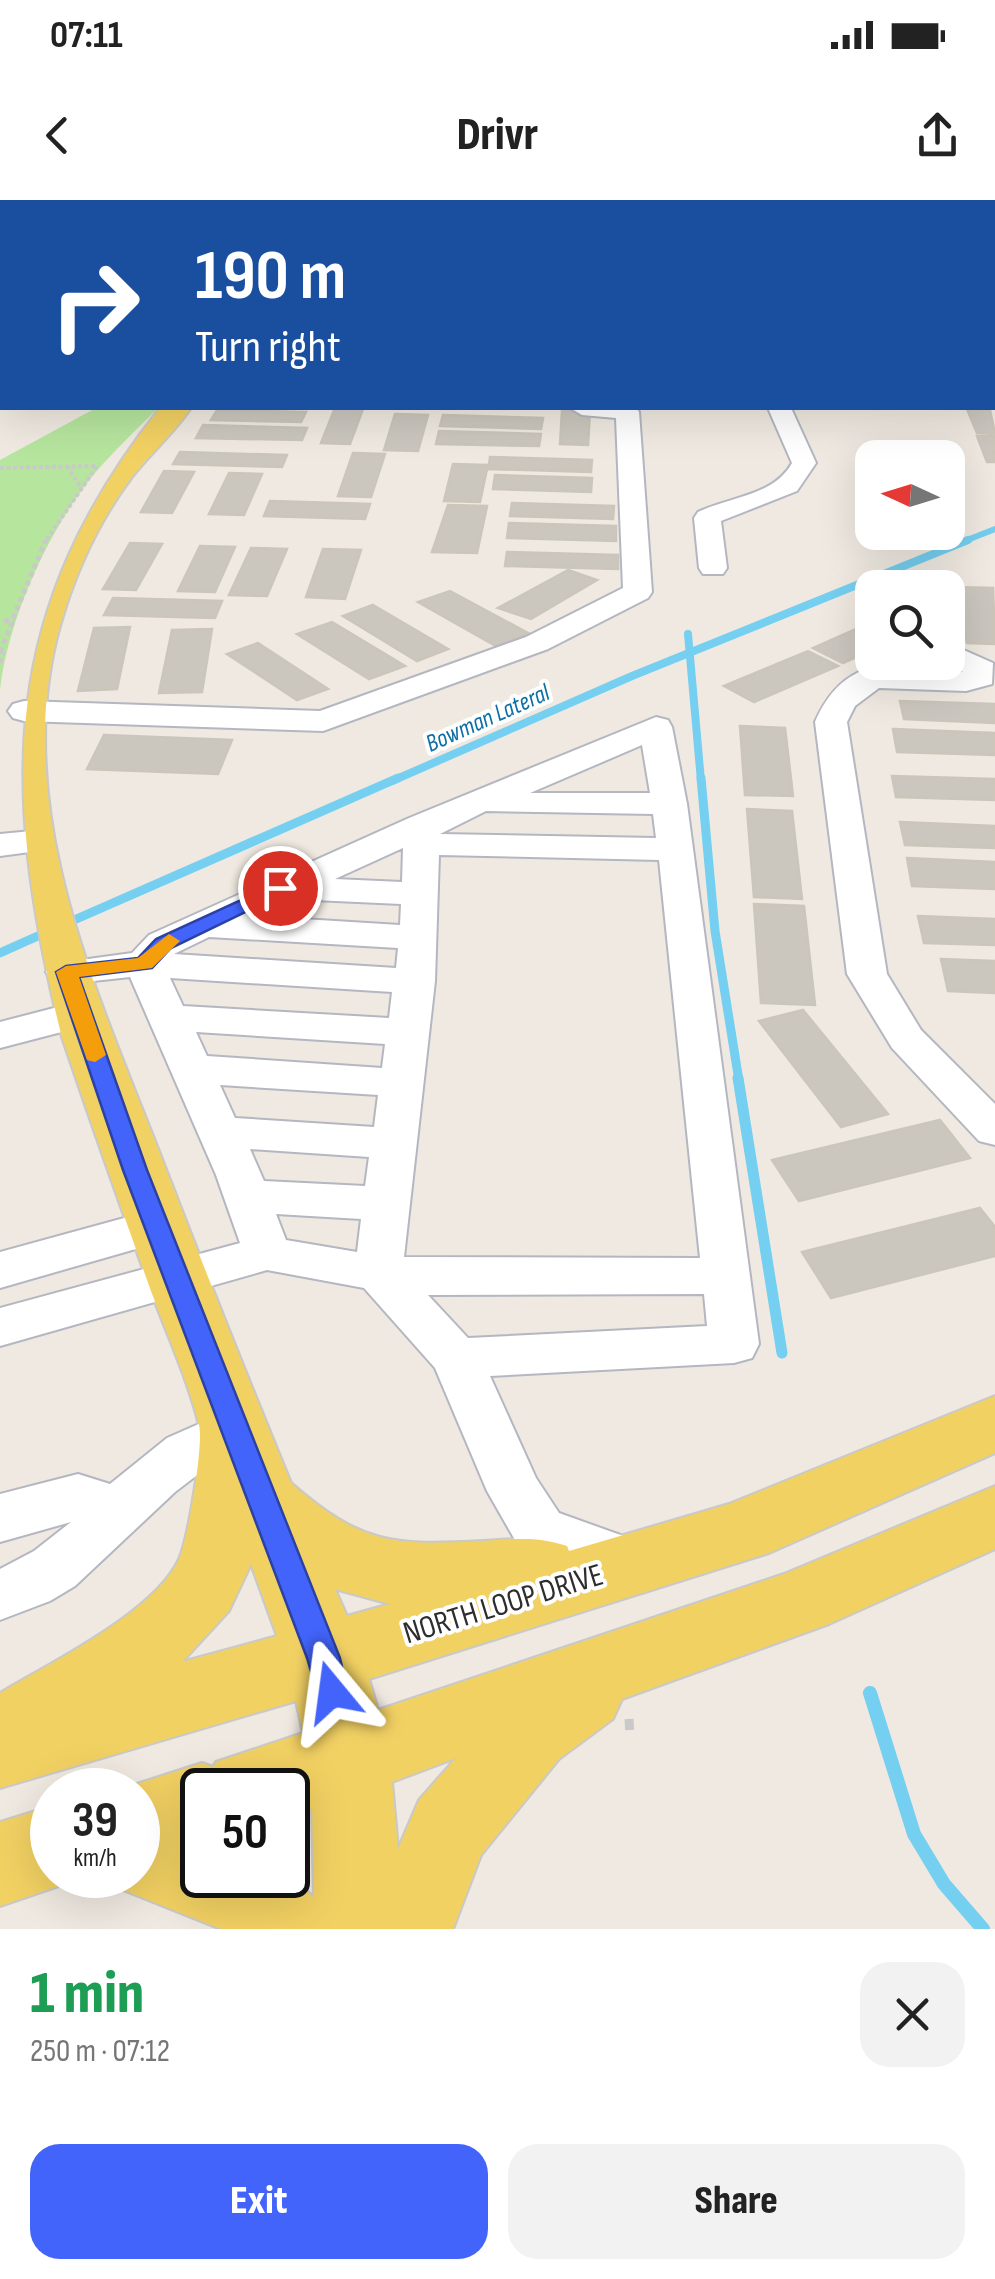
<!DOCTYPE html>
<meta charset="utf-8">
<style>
:root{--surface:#fff;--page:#f2f2f2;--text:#222;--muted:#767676;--accent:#4264fb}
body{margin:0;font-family:"Sofia Sans Condensed",sans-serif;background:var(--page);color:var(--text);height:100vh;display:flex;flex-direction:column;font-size:38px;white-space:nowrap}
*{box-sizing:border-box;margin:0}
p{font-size:32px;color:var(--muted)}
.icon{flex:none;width:55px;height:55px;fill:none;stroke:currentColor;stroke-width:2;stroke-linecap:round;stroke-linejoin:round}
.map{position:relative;height:1729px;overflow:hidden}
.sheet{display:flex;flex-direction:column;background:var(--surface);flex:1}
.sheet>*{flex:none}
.banner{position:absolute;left:0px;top:0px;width:995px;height:210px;box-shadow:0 10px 40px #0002;background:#1a4fa0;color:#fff;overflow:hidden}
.needle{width:65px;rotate:274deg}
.buttons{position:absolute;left:855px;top:240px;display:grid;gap:20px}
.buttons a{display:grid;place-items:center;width:110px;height:110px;border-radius:20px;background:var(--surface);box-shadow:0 10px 40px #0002;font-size:50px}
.speed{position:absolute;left:30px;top:1568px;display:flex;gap:20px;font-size:50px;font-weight:700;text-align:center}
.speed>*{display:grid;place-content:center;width:130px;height:130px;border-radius:50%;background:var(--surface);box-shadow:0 10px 40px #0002;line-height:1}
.speed small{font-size:25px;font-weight:400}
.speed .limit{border:5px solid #111;border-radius:15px;background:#fff;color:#111}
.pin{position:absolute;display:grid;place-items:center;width:85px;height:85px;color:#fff;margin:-42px;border:5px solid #fff;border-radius:50%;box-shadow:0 2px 10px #0007}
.me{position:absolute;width:110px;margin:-55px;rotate:344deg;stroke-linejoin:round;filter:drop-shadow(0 0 8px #0008)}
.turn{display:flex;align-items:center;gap:35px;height:210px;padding:0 30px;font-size:45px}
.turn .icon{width:130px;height:130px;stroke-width:2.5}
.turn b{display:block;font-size:70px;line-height:85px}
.round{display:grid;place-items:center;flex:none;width:105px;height:105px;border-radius:30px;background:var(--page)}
.headline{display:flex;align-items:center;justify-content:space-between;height:170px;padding:0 30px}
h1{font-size:60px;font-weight:800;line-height:75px;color:#1e9e55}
.primary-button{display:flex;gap:20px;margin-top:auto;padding:20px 30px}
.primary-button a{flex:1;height:115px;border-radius:30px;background:var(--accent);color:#fff;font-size:40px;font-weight:800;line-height:115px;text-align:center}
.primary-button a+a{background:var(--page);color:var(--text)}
.status{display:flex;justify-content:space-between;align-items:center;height:70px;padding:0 50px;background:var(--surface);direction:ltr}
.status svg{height:28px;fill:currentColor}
header{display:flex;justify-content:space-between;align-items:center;height:130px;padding:0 30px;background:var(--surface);font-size:45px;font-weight:800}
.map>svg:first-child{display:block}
.green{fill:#b6e59e}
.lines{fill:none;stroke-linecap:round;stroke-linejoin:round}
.stream-far4{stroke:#75cff0;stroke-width:6}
.stream-far3{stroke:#75cff0;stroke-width:8}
.stream-far2{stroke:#75cff0;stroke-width:9}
.stream-far1{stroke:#75cff0;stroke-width:11}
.stream{stroke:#75cff0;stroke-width:14}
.building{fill:#cbc7bf;stroke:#cbc5ba;stroke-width:2.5}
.minor-casing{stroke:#b4b7c1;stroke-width:4}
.major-casing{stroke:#c9c9c9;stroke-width:4}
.path-far2{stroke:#c9c9c9;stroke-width:4;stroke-dasharray:4 2.5;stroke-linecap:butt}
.path-far1{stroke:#c9c9c9;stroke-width:5;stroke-dasharray:5 4;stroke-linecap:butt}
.path{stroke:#c9c9c9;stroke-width:9;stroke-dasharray:11 8;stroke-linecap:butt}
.minor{fill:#fff;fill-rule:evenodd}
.major{fill:#f2d163;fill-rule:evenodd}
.route{fill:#4264fb;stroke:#2b41a3;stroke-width:2.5}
.slow{fill:#f59e0b}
.labels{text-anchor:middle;stroke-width:8;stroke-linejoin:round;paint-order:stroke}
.far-water-label{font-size:25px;font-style:italic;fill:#0d6fa3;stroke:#fff}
.near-street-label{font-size:32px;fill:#2e2e2e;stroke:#fff}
</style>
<div class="status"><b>07:11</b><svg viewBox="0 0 49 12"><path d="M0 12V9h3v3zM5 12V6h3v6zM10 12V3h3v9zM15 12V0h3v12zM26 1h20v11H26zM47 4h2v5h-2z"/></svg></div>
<header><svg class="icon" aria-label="back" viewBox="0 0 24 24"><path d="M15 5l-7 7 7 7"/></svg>Drivr<svg class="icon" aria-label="share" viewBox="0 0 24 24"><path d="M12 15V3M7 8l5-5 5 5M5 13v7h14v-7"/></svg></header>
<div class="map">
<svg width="995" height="1729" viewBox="0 0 995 1729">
<rect width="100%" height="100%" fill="#efe9e1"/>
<!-- green -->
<path class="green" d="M96,208h62c-21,21 -44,43 -64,66 -45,55 -86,145 -94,216v-230z"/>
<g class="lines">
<!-- stream-far4 -->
<path class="stream-far4" d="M962,342l33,-13"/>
<!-- stream-far3 -->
<g class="stream-far3">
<path d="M688,434l13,147"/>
<path d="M392,581l240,-105 336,-136"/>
</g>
<!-- stream-far2 -->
<g class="stream-far2">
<path d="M701,578l14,153 24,150"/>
<path d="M65,724l333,-146"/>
<path d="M0,753l49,-22"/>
</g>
<!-- stream-far1 -->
<path class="stream-far1" d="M738,878l44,275"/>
<!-- stream -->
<path class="stream" d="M870,1493l44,141 30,50 39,45"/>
</g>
<!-- building -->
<g class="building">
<path d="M335,208l28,1 -13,35 -29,-1z"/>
<path d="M967,209l23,1 5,24 -18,-1z"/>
<path d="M217,210l89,2 -5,10 -90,-2z"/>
<path d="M562,211l28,1 -2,33 -28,-1z"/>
<path d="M395,214l33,1 -10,36 -34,-1z"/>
<path d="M443,215l100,3 -2,11 -101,-3z"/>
<path d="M203,225l104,3 -5,12 -106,-2z"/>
<path d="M439,231l102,3 -2,12 -103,-2z"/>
<path d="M977,236h18v26h-8z"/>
<path d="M180,252l107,3 -5,12 -109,-3z"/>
<path d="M353,253l32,1 -14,43 -33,-1z"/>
<path d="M490,257l102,3 -1,12 -104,-3 -7,33 -36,-1 9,-37 36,1z"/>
<path d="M164,271l30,1 -22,41 -31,-1z"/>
<path d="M229,273l33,1 -18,41 -35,-1z"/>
<path d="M495,275l97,3 -1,14 -98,-3z"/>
<path d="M270,301l100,3 -5,15 -101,-3z"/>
<path d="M512,303l102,3 -1,13 -103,-3z"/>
<path d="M448,305l39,1 -10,47 -45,-1z"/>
<path d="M509,323l107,3v15l-109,-3z"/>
<path d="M130,343l32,1 -26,46 -33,-1z"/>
<path d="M200,346l35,1 -20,45 -37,-1z"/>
<path d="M251,348l36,1 -20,47 -38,-1z"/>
<path d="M323,349l38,1 -16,49 -39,-2z"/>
<path d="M507,352l111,3v14l-113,-3z"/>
<path d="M568,370l29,10 -66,39 -33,-11z"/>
<path d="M951,387l42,1 2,56 -28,-1z"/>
<path d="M450,391l78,42 -32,13 -78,-44z"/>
<path d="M113,398l109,3 -7,17 -111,-3z"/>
<path d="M373,405l75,44 -31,12 -74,-45z"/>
<path d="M332,422l73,44 -36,13 -72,-45z"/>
<path d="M872,422v28l-29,13 -30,-15z"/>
<path d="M130,427l-13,62 -39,2 16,-63z"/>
<path d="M212,429l-10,63 -43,1 13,-63z"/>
<path d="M258,443l70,46 -31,11 -70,-46z"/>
<path d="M808,451l30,15 -84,36 -30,-16z"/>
<path d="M900,501l95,3v19l-91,-4z"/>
<path d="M740,526l45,2 8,68 -48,-1z"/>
<path d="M893,529l102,4v22l-98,-3z"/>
<path d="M104,535l128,5 -14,34 -131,-5z"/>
<path d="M892,576l103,3v21l-99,-3z"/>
<path d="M747,609l45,2 10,88 -48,-2z"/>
<path d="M900,622l95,4v22l-90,-3z"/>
<path d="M907,658l88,4v27l-83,-3z"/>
<path d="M754,704l50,2 11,99 -54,-2z"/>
<path d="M918,716l77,3v26l-71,-2z"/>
<path d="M941,759l54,2v32l-47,-2z"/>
<path d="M803,810l85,104 -47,13 -82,-106z"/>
<path d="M940,920l30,38 -171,43 -27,-41z"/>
<path d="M980,1008l15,19v29l-164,42 -29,-46z"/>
</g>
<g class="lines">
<defs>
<g id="minor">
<path d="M463,0h35l1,1 -34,1z"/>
<path d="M870,0h18l1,2h-17z"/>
<rect x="992" y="63" width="3" height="12"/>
<path d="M2,186v14l-2,1v-14z"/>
<path d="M570,208h66l3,4 13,180 -4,6 -100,51 -225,82 -299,-10 -11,-3 -5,-7 5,-7 11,-3 296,10 206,-74 97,-49 -7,-170 -34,-3z"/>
<path d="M768,208h23l25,55 -19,28 -76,30 6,47 -4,6h-20l-4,-6 -5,-50 4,-6c31,-15 76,-16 94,-49z"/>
<path d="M948,443l45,20 -1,21 -26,7 -87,-3 -24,18 -8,16 40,252 34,56 74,74v41l-16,-4 -87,-93 -45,-74 -32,-252c23,-52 56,-60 108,-60l-8,8 48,2 -18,-10z"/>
<path d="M656,517l12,3 4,7 15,77 72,540 -7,14 -18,5 -244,13 46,102 23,35 95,34 9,17 -9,17 -20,8 -115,-42 -32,-56 -52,-123 -71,-80 -97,-18 -267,76v-38l240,-65 -24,-68 -86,-198 -64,7 -14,-4 -6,-8 6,-8 80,-11 17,-18 260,-117zM642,545l8,48h-120zM486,611l167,3 3,24 -216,-4zM403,648l-1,34 -67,-3zM439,655l220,5 41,398 -296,-1 31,-276zM291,699l110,5 -1,21 -147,-9zM209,737l189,11 -2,20 -222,-14zM170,778l222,14 -3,26 -206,-12zM196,832l189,12 -3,24 -175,-12zM220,885l158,10 -4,32 -139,-9zM250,949l119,8 -4,29 -101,-5zM276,1014l85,5 -4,33 -71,-12zM704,1094l3,32 -239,12 -40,-43z"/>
<path d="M32,631l13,3 5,8 -5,8 -45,6v-22z"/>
<path d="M81,801l15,4 6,9 -6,9 -96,25v-26z"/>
<path d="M157,1009l17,5 7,12 -7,12 -174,50v-36z"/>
<path d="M235,1208l19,6 8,15 -8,15 -49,25 -30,23 -100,94 -25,15 -50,19v-51l34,-18 37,-29 -71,20v-48l78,-20 32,10 57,-46z"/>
</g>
<g id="major">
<path d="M160,208h31c-17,25 -40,45 -59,69 -33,44 -57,96 -72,149 -51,181 38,368 102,533 42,109 85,217 129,324 70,61 101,63 192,58 31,-2 55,-5 84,5l2,5 160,-47 266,-108v57l-226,100 -400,126 9,31 406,-136 211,-88v63l-166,75 -207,75 -9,20 -54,40 -78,96 -28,74h-232l-113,-45 -4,-9h34v-85h-20l84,-27 11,4 3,-5 87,-29 -7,-32 -296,87v-95c50,-30 155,-81 179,-134 9,-20 25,-115 20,-134 -11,-45 -32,-90 -48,-134 -31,-86 -61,-171 -90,-257 -61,-250 -61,-424 99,-626zM251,1364l26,72 -95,26 47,-51zM335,1389l55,15 -43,12zM456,1558l-37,42 -21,49 -6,-67zM202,1590h86v26l24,-7 2,89 -26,-26 -86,3z"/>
<path d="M52,1606v69l30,3 -82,28v-84z"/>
</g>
</defs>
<!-- minor casing -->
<use href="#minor" class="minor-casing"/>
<!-- major casing -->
<use href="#major" class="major-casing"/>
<!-- path-far2 -->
<g class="path-far2">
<path d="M67,266l13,20"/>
<path d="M0,268l97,-2 -52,76"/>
</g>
<!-- path-far1 -->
<g class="path-far1">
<path d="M0,452l12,-29 -6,-2 7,-3 33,-78"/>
<path d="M0,463l3,-11"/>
</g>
<!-- path -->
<path class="path" d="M629,1519l1,19"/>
<!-- minor -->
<use href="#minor" class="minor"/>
<!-- major -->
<use href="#major" class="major"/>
</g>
<!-- route -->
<path class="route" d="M280,682l9,6 -2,4 -116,56 -19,20 -73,9 68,193 193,488 8,34 -5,10 -11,5 -12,-5 -13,-44 -184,-488 -67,-198 10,-6 72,-8 18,-19z"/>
<!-- slow -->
<path class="slow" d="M169,734l11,7 -28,27 -73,9 27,78 -11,7 -8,-2 -31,-88 10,-6 72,-8z"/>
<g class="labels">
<!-- far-water labels -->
<g class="far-water-label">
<text transform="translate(487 517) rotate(-24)" y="9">Bowman Lateral</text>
</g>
<!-- near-street labels -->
<g class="near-street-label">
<text transform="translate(503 1403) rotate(-17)" y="11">NORTH LOOP DRIVE</text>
</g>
</g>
</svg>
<div class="buttons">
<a><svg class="needle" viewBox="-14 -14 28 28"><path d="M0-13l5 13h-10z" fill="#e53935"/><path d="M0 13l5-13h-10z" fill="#767676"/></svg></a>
<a><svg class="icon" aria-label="search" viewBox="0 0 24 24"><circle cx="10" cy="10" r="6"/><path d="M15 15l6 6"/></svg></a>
</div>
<div class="speed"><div>39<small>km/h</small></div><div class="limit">50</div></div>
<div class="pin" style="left:280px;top:688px;background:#d93025"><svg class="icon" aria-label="arrive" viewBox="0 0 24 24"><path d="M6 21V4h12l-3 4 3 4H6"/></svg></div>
<svg class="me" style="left:332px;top:1492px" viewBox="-20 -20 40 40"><path d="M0-17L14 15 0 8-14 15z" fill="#4264fb" stroke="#fff" stroke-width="4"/></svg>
<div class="banner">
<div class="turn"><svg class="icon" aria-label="right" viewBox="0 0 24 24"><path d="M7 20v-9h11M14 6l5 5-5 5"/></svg><div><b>190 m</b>Turn right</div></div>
</div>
</div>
<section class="sheet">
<div class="headline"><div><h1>1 min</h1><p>250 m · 07:12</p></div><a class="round"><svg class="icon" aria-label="close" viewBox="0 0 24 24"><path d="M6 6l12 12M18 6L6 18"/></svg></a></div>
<div class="primary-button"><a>Exit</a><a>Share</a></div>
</section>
